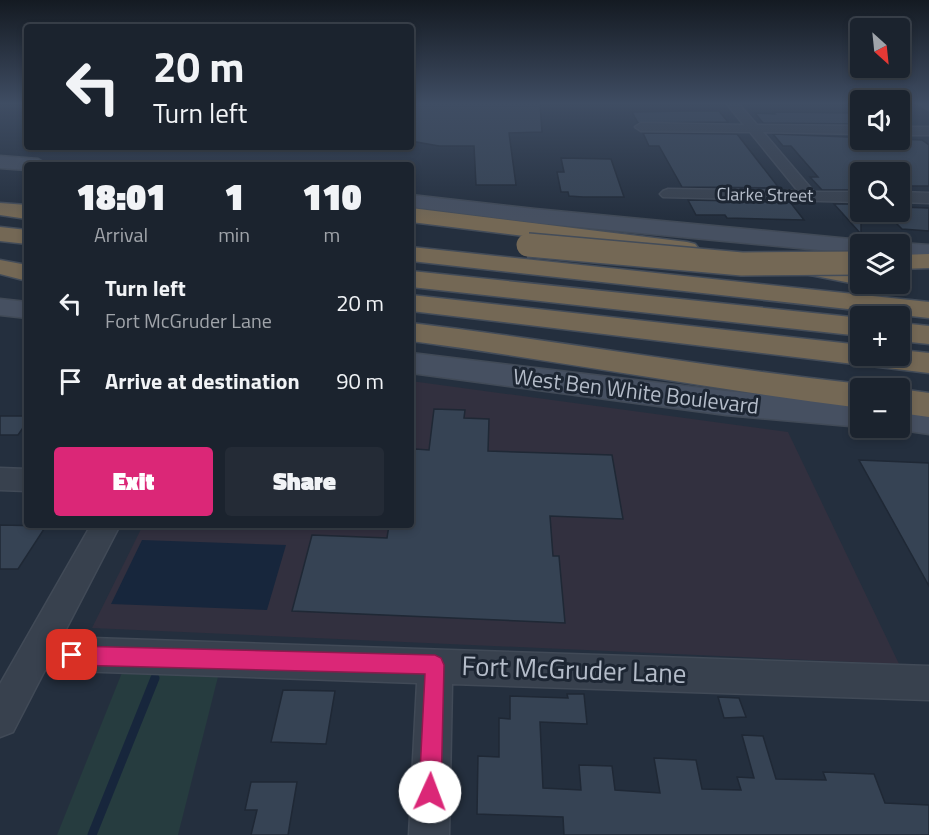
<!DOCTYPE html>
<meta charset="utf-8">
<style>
:root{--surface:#1b232e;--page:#242b36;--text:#f1f3f6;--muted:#a0a4aa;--line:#39404a;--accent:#db2777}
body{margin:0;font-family:"Titillium Web",sans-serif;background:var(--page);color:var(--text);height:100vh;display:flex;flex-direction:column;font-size:22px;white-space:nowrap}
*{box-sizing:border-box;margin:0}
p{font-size:20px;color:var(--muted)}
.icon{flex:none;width:33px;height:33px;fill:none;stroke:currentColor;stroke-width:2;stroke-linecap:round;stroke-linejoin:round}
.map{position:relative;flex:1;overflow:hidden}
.details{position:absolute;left:24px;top:162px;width:390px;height:366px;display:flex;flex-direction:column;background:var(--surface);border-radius:6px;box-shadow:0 3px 9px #0003,0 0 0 2px var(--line)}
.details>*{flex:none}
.guide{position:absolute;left:24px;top:24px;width:390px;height:126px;border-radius:6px;box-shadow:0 3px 9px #0003,0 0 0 2px var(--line);background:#1b232e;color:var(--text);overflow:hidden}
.needle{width:39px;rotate:153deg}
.buttons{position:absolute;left:850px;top:18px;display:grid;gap:12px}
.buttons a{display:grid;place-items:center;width:60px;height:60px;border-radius:6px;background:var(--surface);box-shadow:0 3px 9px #0003,0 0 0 2px var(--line);font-size:30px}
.pin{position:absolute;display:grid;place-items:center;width:51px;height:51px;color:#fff;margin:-26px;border-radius:12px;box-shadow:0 3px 9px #0006}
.me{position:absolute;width:66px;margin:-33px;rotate:2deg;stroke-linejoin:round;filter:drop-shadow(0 0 4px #0008)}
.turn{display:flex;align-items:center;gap:21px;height:126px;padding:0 30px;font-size:27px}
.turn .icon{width:78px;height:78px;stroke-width:2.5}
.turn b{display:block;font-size:42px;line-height:51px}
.eta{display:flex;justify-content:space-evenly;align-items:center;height:102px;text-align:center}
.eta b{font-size:36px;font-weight:800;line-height:42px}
.button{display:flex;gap:12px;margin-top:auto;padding:12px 30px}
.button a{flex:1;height:69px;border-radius:6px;background:var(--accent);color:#fff;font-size:24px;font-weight:800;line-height:69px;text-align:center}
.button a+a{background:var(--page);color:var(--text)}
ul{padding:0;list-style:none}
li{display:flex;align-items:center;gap:18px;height:78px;padding:0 30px}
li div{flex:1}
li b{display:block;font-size:22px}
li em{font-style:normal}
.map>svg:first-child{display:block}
.medical{fill:#32303f}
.green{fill:#263c3f}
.water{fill:#17263c}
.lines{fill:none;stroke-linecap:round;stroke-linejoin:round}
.stream{stroke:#17263c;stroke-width:9}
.building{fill:#364354;stroke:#1f2835;stroke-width:1.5}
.street-casing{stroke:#414a57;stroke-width:3}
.secondary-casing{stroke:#414a57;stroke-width:3}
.highway-casing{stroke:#434c59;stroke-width:3}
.street{fill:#38414e;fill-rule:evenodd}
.secondary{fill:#465061;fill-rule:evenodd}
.highway{fill:#746855;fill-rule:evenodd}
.highway-bridge-casing{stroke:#434c59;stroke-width:26;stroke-linecap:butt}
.highway-bridge{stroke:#746855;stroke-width:23}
.route{fill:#db2777;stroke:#8e194d;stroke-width:1.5}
.labels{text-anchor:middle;stroke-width:6;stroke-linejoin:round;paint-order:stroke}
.far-street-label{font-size:18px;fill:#b4bcc9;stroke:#1d2633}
.street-label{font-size:22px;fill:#b4bcc9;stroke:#1d2633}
.near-street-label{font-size:27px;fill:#b4bcc9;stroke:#1d2633}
</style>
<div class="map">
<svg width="929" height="835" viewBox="0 0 929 835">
<rect width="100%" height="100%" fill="#242f3e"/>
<!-- medical -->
<path class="medical" d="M411,381l377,51 111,232 -807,-36 51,-103h268z"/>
<!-- green -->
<path class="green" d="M123,670l96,3 -41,162h-121z"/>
<!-- water -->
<path class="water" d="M142,540l144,5 -19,65 -156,-6z"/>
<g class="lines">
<!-- stream -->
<path class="stream" d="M92,835l63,-157"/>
</g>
<!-- building -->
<g class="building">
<path d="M411,103h129l2,29 -33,1 7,52h-40l-2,-39h-35l-28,-5z"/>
<path d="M684,111h35l9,11 -90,1 -6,-11z"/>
<path d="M773,112l83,1 5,4v7l-98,-1 -8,-10 20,1z"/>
<path d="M643,133l94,1 42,54 -97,-1 -23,-41h-10z"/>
<path d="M773,134l149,6 7,5v41h-23l-6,-6v-8h-39v18h-39l-12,-13h8l-27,-31h-8z"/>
<path d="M561,158l50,1 13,38h-41l-14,-1 -1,-4h-7l-4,-20h7z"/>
<path d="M688,200l102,2 14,18 -77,-2 -2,-3h-29z"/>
<path d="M834,204h27v30z"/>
<path d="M900,207l29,1v23l-27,-2 -17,-17h15z"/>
<path d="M434,409l31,1 -1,8 25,1 -1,32 124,4 11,64 -73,-3 3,40h6l6,67 -273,-12 20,-76 75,3 2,-13h22v-43l4,-33 14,1z"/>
<path d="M0,416h27v6l-9,13h-18z"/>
<path d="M859,460l70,3v123z"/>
<path d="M0,525l46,1 -28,43h-18z"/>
<path d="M283,690l52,1 -9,53 -55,-2z"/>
<path d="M567,694h17l3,30 -47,-2 3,66 38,2 -2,-25 33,1 3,24 45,3 -6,-35 42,2 6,29 39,1 -4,-13 17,1 -12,-43 21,1 13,43 50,1 -3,-8 51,2 11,29 44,2v30h-365l-1,-18 -86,-3 1,-58 21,1v-39l11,1v-23l58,2z"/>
<path d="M718,697l21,1 7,19 -22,1z"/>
<path d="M251,782h46l-9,53h-37l6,-25h-12z"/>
</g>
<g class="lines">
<defs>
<g id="street">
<path d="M726,103h12l19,22 104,1v8l-98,-2 51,60h47v10l-198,-5 -3,-3 3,-3 5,-2 130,2 -48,-59 -109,-1 -6,-4 6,-4 103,2z"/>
<rect x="900" y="127" width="29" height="8"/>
<path d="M900,192l29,1v10l-29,-1z"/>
<path d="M0,468l27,1v22l-27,-1z"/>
<path d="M91,525h29l-58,112 867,29v34l-477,-16 -3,151h-40l8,-152 -372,-13 -32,62 -13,5v-53z"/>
</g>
<g id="secondary">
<path d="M917,103h12v7z"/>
<path d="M0,156l38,3 10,6h-21v5l-27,-2z"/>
<path d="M411,195l124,14 326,31 10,4h-10v10l-326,-31 -124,-16z"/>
<path d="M900,243l29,2v14l-29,-2v-13h-7z"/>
<path d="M0,299l27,3v16l-27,-3z"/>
<path d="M411,353l315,38 135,12v24l-135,-12 -315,-42z"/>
<path d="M900,406l29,2v26l-41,-6h12z"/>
</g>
<g id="highway">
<path d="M0,203l27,2v14l-27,-4z"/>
<path d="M411,208l276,34 8,2 4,5 -4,5 -8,2 -276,-34z"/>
<path d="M0,227l27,3v14l-27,-3z"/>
<path d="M411,247l518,55v16l-518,-57z"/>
<path d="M929,254v14l-29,1v-14z"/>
<path d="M0,260l27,5v16l-27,-7z"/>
<path d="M804,260l57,9v15h4l-4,1 -66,-13 -3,-5 3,-5z"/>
<path d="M411,271l450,47v18l-450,-49z"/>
<path d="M411,295l450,50v11h39v-6l29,3v20l-518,-62z"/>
<path d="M411,323c150,18 300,45 450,61l12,4h-12v20c-151,-19 -300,-47 -450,-67z"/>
<path d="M900,323l29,3v18l-29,-3z"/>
<path d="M900,389l29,4v24l-29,-4z"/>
</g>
</defs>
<!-- street casing -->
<use href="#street" class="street-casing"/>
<!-- secondary casing -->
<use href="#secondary" class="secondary-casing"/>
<!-- highway casing -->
<use href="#highway" class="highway-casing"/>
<!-- street -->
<use href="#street" class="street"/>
<!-- secondary -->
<use href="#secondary" class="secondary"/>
<!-- highway -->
<use href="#highway" class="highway"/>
<defs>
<path id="highway-bridge" d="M528,245l214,19 119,-1"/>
</defs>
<!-- highway-bridge casing -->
<use href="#highway-bridge" class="highway-bridge-casing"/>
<!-- highway-bridge -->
<use href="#highway-bridge" class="highway-bridge"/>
</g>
<!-- sky -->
<linearGradient id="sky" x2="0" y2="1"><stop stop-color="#141a22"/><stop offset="0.47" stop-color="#3f4d63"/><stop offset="1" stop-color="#3f4d63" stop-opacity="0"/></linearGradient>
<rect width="929" height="220" fill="url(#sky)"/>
<!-- route -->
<path class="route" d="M72,646l363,9 6,3 3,7 -3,127 -3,8 -8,4 -8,-4 -3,-8 6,-118 -353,-9 -7,-3 -3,-7 3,-7z"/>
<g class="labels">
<!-- far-street labels -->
<g class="far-street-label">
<text transform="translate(765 195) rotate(1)" y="6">Clarke Street</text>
</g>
<!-- street labels -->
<g class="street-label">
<text transform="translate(636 391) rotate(7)" y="8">West Ben White Boulevard</text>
</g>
<!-- near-street labels -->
<g class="near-street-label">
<text transform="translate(574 670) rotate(2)" y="9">Fort McGruder Lane</text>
</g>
</g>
</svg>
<div class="buttons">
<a><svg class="needle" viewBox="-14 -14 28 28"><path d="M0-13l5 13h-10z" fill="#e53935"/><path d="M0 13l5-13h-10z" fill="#a0a4aa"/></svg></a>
<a><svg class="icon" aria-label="sound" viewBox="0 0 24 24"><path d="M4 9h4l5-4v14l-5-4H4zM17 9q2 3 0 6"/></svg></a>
<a><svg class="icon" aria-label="search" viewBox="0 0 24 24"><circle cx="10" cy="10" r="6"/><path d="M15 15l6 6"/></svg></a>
<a><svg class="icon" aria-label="layers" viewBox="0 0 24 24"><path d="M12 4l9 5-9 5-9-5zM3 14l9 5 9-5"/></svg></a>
<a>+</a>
<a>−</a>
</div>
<div class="pin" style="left:72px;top:655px;background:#d93025"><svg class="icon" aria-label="arrive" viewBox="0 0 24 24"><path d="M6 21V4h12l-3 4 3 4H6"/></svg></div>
<svg class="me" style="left:430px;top:792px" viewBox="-20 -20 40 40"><circle r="19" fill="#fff"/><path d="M0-13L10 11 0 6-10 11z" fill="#db2777"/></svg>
<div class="guide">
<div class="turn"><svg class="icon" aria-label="left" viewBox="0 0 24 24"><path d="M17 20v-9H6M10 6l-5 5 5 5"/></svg><div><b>20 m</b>Turn left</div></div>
</div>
<section class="details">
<div class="eta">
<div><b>18:01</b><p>Arrival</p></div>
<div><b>1</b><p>min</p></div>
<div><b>110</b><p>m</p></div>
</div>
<ul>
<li><svg class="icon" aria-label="left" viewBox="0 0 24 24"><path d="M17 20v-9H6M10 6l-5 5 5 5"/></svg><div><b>Turn left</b><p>Fort McGruder Lane</p></div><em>20 m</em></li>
<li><svg class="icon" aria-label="arrive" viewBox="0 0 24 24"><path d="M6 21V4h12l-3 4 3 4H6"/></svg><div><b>Arrive at destination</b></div><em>90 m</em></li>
</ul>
<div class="button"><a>Exit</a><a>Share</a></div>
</section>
</div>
